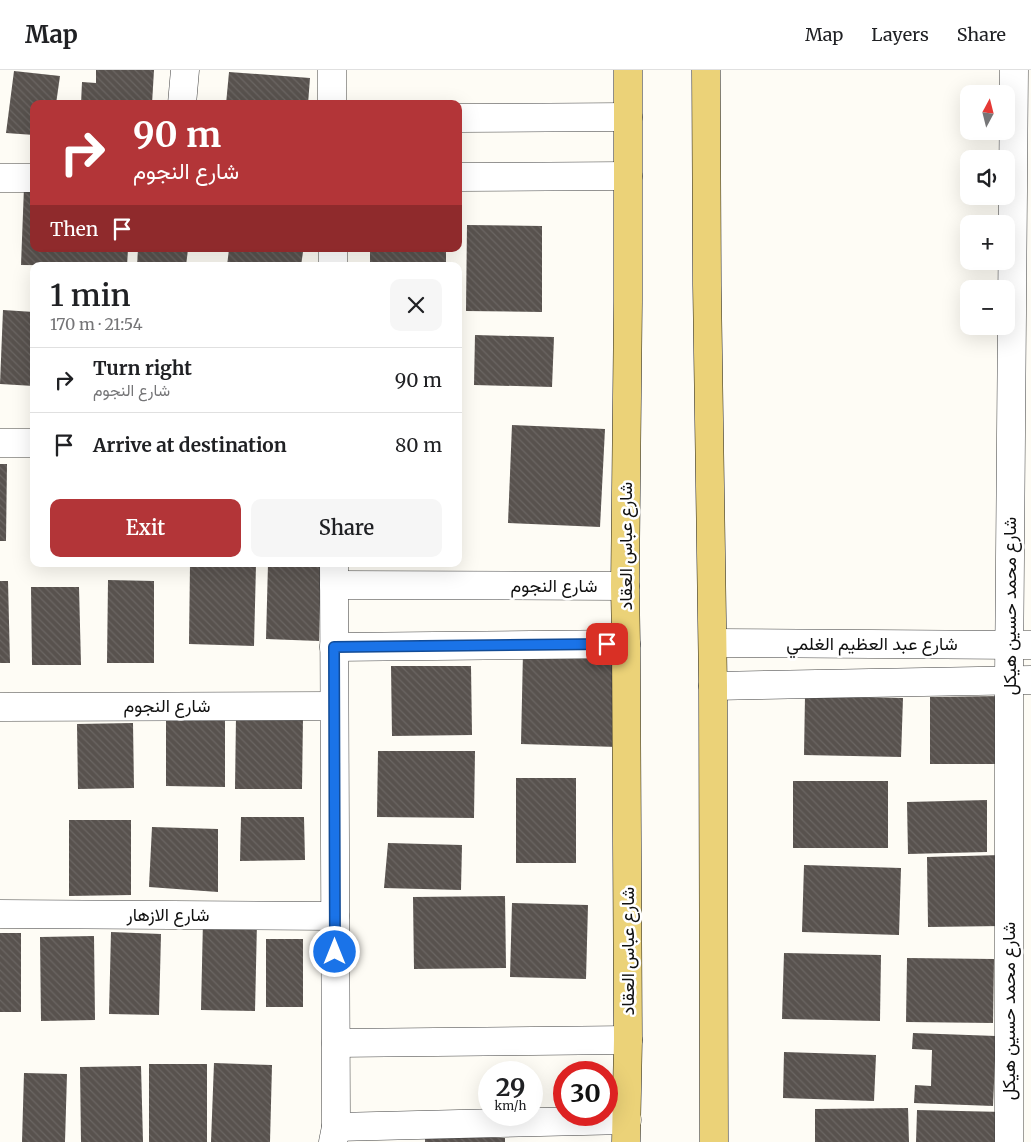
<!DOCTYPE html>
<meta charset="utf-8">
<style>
:root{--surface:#fff;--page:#f6f6f6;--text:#202124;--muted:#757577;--line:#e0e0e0;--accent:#b33538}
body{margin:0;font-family:Merriweather,Vazirmatn,serif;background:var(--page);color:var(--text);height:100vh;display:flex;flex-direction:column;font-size:19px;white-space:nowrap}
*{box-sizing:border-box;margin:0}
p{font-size:16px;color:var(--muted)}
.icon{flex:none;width:28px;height:28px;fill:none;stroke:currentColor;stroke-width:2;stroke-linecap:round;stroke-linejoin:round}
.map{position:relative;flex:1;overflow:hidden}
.panel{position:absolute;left:30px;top:192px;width:432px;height:305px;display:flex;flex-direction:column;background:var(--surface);border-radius:10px;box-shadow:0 5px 20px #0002}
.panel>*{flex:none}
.banner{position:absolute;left:30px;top:30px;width:432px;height:152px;border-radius:10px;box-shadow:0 5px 20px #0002;background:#b33538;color:#fff;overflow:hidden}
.needle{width:32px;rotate:7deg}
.tools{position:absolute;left:960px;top:15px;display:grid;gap:10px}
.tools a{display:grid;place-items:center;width:55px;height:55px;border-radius:10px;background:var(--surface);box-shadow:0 5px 20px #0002;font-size:25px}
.speed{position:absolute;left:478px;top:991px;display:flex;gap:10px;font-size:25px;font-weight:700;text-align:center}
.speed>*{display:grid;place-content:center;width:65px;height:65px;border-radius:50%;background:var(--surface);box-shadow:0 5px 20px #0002;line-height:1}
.speed small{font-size:12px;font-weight:400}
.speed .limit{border:8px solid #d22;background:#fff;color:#111}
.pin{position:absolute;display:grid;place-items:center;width:42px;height:42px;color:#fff;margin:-21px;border-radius:10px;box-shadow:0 2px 8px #0006}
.me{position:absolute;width:55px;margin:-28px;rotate:0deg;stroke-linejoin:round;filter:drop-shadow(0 0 4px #0008)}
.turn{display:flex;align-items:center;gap:18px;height:105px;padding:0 20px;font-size:22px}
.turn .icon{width:65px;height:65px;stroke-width:2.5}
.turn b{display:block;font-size:35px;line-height:42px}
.then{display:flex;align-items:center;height:48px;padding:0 20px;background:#0003;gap:10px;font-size:19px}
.round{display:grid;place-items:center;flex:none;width:52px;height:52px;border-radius:10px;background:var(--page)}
.head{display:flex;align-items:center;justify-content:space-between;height:85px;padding:0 20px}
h1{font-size:30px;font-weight:600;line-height:38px}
.primary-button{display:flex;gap:10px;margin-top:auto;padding:10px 20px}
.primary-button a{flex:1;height:58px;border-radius:10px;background:var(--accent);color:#fff;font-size:20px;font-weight:600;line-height:58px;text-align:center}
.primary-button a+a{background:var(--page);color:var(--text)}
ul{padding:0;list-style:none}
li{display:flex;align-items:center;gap:15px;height:65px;padding:0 20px;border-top:1px solid var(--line)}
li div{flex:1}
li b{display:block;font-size:19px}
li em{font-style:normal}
header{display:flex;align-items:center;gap:30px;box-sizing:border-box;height:70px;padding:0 25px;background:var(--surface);border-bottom:1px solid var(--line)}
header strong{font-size:24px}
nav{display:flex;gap:28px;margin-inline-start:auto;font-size:18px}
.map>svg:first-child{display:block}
.building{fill:url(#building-back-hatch)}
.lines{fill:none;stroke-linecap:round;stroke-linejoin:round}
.minor-casing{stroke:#434343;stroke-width:29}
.major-casing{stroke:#212121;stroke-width:29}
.minor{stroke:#fff;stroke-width:28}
.major{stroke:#ebd278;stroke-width:28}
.route-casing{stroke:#114b97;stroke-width:12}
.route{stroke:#1a73e8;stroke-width:9}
.labels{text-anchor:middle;stroke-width:5;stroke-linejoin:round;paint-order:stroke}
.street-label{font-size:18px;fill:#101010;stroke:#fff}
</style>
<header>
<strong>Map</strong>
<nav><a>Map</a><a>Layers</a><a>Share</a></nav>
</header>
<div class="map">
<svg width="1031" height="1072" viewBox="0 0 1031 1072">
<defs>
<pattern id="building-back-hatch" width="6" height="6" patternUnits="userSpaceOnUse" patternTransform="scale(1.25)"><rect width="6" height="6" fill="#58524e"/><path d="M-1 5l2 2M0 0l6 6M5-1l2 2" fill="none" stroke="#6b6663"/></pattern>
</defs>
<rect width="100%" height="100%" fill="#fefcf5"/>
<!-- building -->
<g class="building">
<path d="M96,0h58l-2,34h-71l1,-22 14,1z"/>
<path d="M14,1l46,5 -4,28h-22v31l-28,-2z"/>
<path d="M229,2l81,6 -2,26h-82z"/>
<path d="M24,117h10v62h94l-1,17 -106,-1z"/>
<path d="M467,155l75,1v86l-76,-1z"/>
<path d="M138,179h50l-2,17h-49z"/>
<path d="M229,179h48l26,3 -2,14h-74z"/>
<rect x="370" y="179" width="76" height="17"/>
<path d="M3,240l31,2v74l-34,-2z"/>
<path d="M475,265l79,2 -2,50 -78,-2z"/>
<path d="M512,355l93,4 -5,98 -92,-4z"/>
<path d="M0,394h7l-1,77h-6z"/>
<path d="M190,494h66l-2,82 -65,-2z"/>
<path d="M268,494h53l-2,77 -53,-2z"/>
<path d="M108,510l46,1v82h-47z"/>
<path d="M0,511h8l2,82h-10z"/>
<path d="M31,517h48l2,78h-49z"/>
<path d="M523,582l97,3 -3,92 -96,-3z"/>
<path d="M391,596h80l1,69 -80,1z"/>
<path d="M805,626l98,2 -2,59 -97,-2z"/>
<path d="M1003,626v68h-73v-67z"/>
<path d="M236,646l67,1 -1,72h-67z"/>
<path d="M166,647l59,1v69l-59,-1z"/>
<path d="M133,653l1,65 -56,1 -1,-65z"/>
<path d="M378,681h97l-1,67 -97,-1z"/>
<rect x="516" y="708" width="60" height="85"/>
<rect x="793" y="711" width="95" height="67"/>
<path d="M987,730v52l-79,2 -1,-52z"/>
<path d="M241,747h63l1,43 -65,1z"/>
<path d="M69,750h62v75l-62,1z"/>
<path d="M152,757l66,2v63l-69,-5z"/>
<path d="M388,773l74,2 -1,45 -77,-2z"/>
<path d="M1002,785l1,71 -75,1 -1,-70z"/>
<path d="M804,795l97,3 -2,67 -97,-3z"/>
<path d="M505,826l1,72 -92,1 -1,-72z"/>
<path d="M512,833l76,2 -2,74 -76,-2z"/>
<path d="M203,850l54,2 -2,89 -54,-1z"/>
<path d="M111,862l50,2 -2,81 -50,-1z"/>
<rect x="0" y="863" width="21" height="79"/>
<path d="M94,866l1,84 -54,1 -1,-84z"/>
<rect x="266" y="869" width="37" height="68"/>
<path d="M784,883l97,2 -1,66 -98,-2z"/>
<path d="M907,888l87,1 -1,64 -87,-1z"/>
<path d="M913,963l83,3 -3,70 -79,-3 1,-18 16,1 1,-36 -20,-1z"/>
<path d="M784,982l92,3 -2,46 -91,-3z"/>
<path d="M214,993l58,2 -2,77h-59z"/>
<rect x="149" y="994" width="58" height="78"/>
<path d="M141,996l2,76h-62l-1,-75z"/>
<path d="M24,1003l43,1 -2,68h-43z"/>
<path d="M908,1038l1,34h-94v-33z"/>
<path d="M917,1040l87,2 -1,30h-87z"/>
<path d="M425,1063l80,5v4h-80z"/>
</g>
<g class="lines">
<defs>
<g id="minor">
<path d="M182,34l3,-34"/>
<path d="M332,34v-34"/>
<path d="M459,48l169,-1"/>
<path d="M459,107l169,-1"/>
<path d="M0,108h34"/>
<path d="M333,179v17"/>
<path d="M0,373h34"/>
<path d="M334,515l291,1"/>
<path d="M713,573l318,2"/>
<path d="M334,577l292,-3"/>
<path d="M713,616l318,-6"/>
<path d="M0,637l334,-1"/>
<path d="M0,844l335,2"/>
<path d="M336,973l292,-3"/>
<path d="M336,1057l291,-7"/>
<path d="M333,1072l3,-15 -2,-563"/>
<path d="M1009,1072v-463l5,-609"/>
</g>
<g id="major">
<path d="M706,0l1,215 6,401 1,456"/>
<path d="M626,1072l2,-102 -2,-396 -1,-58 3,-284v-232"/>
</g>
</defs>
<!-- minor casing -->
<use href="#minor" class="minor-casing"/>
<!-- major casing -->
<use href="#major" class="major-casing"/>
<!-- minor -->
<use href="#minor" class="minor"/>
<!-- major -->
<use href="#major" class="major"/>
</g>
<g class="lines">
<defs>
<path id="route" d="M335,882l-1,-305 273,-3"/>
</defs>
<!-- route casing -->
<use href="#route" class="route-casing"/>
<!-- route -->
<use href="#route" class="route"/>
</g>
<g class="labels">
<!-- street labels -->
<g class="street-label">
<text transform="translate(626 476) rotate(-90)" y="6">شارع عباس العقاد</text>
<text x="554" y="522">شارع النجوم</text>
<text transform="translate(1010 536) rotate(-90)" y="6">شارع محمد حسين هيكل</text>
<text x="872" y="580">شارع عبد العظيم الغلمي</text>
<text x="167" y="642">شارع النجوم</text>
<text x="168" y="851">شارع الازهار</text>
<text transform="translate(628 881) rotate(-90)" y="6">شارع عباس العقاد</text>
<text transform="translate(1009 941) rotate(-90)" y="6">شارع محمد حسين هيكل</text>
</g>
</g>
</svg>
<div class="tools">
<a><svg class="needle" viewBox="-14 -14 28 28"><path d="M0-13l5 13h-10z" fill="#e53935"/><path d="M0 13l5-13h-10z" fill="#757577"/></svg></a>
<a><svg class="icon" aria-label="sound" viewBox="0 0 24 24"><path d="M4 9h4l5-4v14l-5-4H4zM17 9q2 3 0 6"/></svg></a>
<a>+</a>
<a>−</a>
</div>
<div class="speed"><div>29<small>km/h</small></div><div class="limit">30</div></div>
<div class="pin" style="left:607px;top:574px;background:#d93025"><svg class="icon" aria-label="arrive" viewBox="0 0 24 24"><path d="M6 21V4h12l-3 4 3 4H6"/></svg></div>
<svg class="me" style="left:335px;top:882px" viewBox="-20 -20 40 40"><circle r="17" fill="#1a73e8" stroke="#fff" stroke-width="3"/><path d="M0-11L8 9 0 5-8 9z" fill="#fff"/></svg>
<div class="banner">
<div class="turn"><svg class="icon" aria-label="right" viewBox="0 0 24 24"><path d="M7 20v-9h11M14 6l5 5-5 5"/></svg><div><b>90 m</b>شارع النجوم</div></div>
<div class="then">Then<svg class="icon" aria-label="arrive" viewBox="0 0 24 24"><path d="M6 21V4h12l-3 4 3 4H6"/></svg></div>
</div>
<section class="panel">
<div class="head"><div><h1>1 min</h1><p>170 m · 21:54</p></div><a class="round"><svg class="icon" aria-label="close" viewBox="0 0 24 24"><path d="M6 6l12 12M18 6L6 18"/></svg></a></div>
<ul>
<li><svg class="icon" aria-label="right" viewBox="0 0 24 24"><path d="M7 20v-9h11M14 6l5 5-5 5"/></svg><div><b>Turn right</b><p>شارع النجوم</p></div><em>90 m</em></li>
<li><svg class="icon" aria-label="arrive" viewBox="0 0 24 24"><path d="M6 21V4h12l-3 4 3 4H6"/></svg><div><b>Arrive at destination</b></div><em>80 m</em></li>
</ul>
<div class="primary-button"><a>Exit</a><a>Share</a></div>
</section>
</div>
